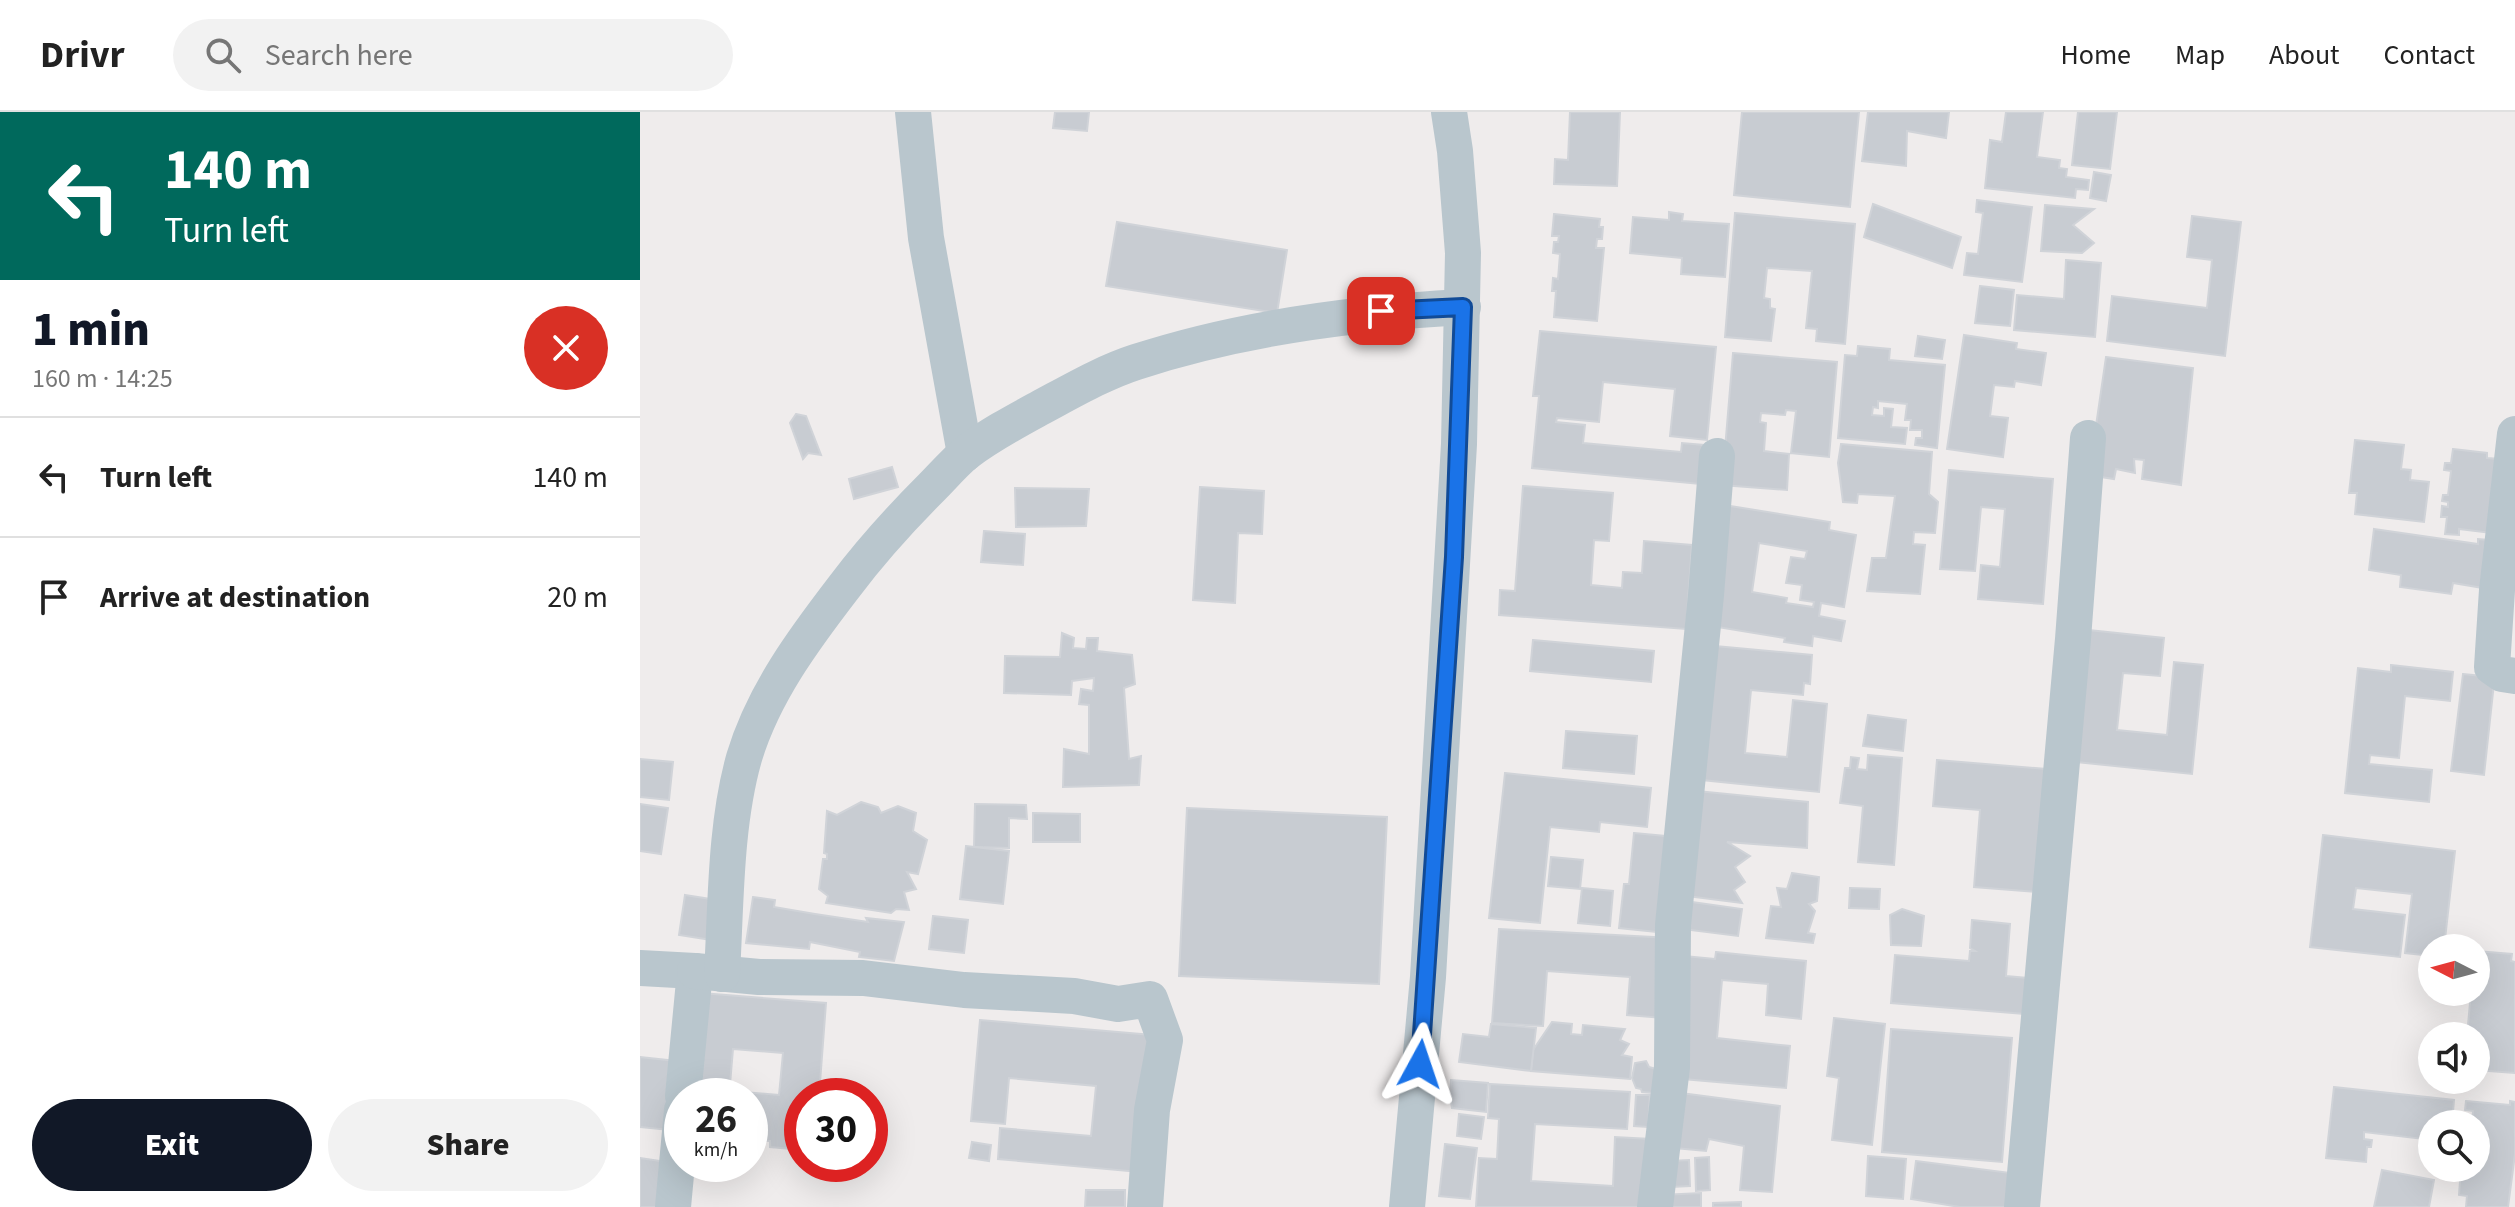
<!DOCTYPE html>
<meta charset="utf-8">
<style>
:root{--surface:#fff;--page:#f2f2f2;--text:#222;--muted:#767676;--line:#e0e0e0;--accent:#111827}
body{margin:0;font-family:"Source Sans 3",sans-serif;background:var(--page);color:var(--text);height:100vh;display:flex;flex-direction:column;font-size:30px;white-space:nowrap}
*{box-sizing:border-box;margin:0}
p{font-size:26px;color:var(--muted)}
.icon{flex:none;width:44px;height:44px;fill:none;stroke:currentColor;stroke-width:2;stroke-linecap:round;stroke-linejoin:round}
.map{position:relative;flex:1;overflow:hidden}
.drawer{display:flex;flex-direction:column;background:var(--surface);width:640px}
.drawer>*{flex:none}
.guide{background:#00695c;color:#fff;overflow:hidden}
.needle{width:52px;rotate:276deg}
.fabs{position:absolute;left:1778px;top:822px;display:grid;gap:16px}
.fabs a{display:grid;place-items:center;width:72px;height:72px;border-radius:50%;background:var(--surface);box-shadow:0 8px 32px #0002;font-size:40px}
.speed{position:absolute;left:24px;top:966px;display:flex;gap:16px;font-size:40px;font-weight:700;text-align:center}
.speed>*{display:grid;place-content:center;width:104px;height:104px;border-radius:50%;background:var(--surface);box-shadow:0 8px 32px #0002;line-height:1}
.speed small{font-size:20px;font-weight:400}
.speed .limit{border:12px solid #d22;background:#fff;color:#111}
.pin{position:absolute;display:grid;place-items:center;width:68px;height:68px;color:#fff;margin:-34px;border-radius:16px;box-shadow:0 4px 12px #0006}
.me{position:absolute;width:88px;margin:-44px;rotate:5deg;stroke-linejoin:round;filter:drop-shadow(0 0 6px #0008)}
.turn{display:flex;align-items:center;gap:28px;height:168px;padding:0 32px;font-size:36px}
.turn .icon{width:104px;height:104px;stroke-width:2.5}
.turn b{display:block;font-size:56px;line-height:68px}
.round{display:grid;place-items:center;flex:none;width:84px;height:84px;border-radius:42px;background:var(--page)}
.overview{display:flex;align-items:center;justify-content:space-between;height:136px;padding:0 32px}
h1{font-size:48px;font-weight:800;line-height:60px;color:var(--accent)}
.primary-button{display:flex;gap:16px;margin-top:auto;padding:16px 32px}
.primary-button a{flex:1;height:92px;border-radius:48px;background:var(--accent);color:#fff;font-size:32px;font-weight:800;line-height:92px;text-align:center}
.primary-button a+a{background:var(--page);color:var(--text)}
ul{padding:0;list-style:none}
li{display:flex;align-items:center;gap:24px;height:120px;padding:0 32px;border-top:2px solid var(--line)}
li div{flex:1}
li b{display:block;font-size:30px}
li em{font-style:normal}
header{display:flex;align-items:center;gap:48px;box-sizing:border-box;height:112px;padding:0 40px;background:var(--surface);border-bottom:2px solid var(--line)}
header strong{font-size:38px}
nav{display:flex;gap:44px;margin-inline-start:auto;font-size:28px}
.search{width:560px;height:72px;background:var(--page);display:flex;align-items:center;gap:20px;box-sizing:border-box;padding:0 28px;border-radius:44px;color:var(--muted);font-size:30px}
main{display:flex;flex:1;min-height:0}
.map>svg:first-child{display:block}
.building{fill:#c8ccd2;stroke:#d0d3d8;stroke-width:2;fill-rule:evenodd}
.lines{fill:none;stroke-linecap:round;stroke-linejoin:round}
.minor{stroke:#b9c6cd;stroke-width:36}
.route-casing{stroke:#114b97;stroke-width:20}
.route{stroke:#1a73e8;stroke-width:14}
</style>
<header>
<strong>Drivr</strong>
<div class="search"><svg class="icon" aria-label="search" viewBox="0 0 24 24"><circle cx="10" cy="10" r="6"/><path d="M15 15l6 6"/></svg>Search here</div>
<nav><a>Home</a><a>Map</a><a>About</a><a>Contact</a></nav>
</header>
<main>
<section class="drawer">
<div class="guide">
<div class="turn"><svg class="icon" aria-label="left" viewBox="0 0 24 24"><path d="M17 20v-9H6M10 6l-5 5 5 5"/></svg><div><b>140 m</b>Turn left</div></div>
</div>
<div class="overview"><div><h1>1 min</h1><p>160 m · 14:25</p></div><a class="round" style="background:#d93025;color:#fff"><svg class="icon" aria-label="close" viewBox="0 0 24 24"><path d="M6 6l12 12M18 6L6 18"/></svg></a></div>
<ul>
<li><svg class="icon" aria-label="left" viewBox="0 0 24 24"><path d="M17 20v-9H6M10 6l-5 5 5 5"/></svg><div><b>Turn left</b></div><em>140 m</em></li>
<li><svg class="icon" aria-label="arrive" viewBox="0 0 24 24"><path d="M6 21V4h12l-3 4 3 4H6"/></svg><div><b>Arrive at destination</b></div><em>20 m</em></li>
</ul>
<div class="primary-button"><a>Exit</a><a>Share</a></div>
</section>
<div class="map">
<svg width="1875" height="1095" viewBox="0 0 1875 1095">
<rect width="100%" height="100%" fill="#efecec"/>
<!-- building -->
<g class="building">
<path d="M415,0h34l-2,19 -34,-3z"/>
<path d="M930,0h50l-3,74 -63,-2 1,-25 13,1z"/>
<path d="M1102,0h117l-9,95 -116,-12z"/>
<path d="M1228,0h81l-3,26 -39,-7 -1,35 -44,-5z"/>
<path d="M1366,0h37l-6,45 23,3 -1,8 8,1 -1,8 23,3 -1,10 -12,-1 -1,9 -90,-10 5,-48 12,2z"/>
<path d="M1438,0h39l-7,57 -38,-4z"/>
<path d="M1454,60l17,3 -5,26 -16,-3z"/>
<path d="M1337,88l55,7 -10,75 -58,-7 3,-22 11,1 5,-41 -7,-1z"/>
<path d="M1233,92l88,33 -9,31 -88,-31z"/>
<path d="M1405,93l49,4 -21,16 21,18 -12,10 -41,-2z"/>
<path d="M1029,100l14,2 -1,7 47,3 -4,53 -44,-3 1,-16 -52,-5 3,-36 36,3z"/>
<path d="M1095,101l120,11 -10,120 -29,-3 1,-12 -11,-1 6,-57 -45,-3 -3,30 6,1v9l5,1 -4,32 -46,-4z"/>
<path d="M914,102l46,5 -1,8h4l-1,12h-5l-1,9h8l-7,73 -43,-4 2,-26h-4l1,-13 5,1 2,-25 -7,-1 1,-11h4l1,-6h-7z"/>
<path d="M1552,104l49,6 -16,134 -118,-15 5,-45 95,12 5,-48 -25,-3z"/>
<path d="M477,110l170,28 -10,63 -171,-27z"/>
<path d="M1426,148l35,3 -6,74 -81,-7 3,-35 47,4z"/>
<path d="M1340,174l34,4 -4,36 -35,-3z"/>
<path d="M900,219l176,16 -9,93 -37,-4 5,-47 -72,-7 -4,40 -42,-4 -1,4 29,3 -2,18 98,9 1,-9 22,2 -4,39 -168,-16 7,-72h-6z"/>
<path d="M1324,223l53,8 -1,6 30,4 -5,32 -26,-4 -1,6 -20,-2 -4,31 18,2 -5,39 -56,-8z"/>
<path d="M1278,224l27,4 -3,19 -27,-3z"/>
<path d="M1218,234l32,3 -1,11 56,5 -8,83 -22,-3 1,-7h6v-8h-12l1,-10h-6l2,-16 -29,-3v7l-5,-1 -1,8 12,1v-8l9,1 -2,18 16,1 -2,16 -67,-6 7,-83 12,1z"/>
<path d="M1093,241l104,9 -8,95 -38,-4 5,-42 -10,-1 -1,5 -24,-2 -1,9 6,1 -2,28 25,3 -2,36 -65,-5z"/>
<path d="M1466,245l87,11 -12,117 -39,-6 2,-19 -10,-1 1,14 -19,-4 -2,10 -13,-2 -11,-10z"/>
<path d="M156,302l10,2 15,39 -13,-2 -5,6 -13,-36z"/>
<path d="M1715,328l49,5 -3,24 10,1 -1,10 19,2 -5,40 -69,-8 2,-21h-8z"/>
<path d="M1201,332l91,8 -3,42 9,8 -3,31 -21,-1 -1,12 12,1 -5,49 -53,-3 5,-33h14l9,-62 -37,-2 -1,9 -14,-1 -5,-39z"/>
<path d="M1813,337l34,4v5l13,1 -9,74 -32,-4v6l-14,-1 2,-17h-6l1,-11 6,1v-5l-6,-1 1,-6h5l3,-24 -7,-1 1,-7h6z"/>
<path d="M252,355l6,20 -44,12 -5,-20z"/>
<path d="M1309,358l104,9 -10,125 -65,-5 3,-34 19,2 5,-58 -24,-2 -6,64 -35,-2z"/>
<path d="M883,374l90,7 -4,48 -15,-1 -3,45 31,3 1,-16 19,1 2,-32 48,4 -6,84 -187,-14 1,-25 15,1z"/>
<path d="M560,375l64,4 -2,43 -24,-1 -3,70 -42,-3z"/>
<path d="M375,376l74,1 -3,37 -70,1z"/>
<path d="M1084,393l106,17 -1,8 27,5 -12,72 -23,-4 -2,13 26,5 -4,20 -28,-5 -1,10 -28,-4 1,-4 -80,-13zM1119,431l48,8 -2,8 -14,-2 -5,26 16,2 -2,15 14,2 -1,5 -27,-4 1,-5 -35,-6z"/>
<path d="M1734,417l104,15v-5l11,1 -6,48 -30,-5 -2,11 -51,-7 1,-12 -32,-5z"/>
<path d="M344,419l41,3 -2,31 -42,-3z"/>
<path d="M1439,517l85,9 -4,38 -37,-3 -6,57 50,5 7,-73 29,3 -11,109 -126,-13z"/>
<path d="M422,521l12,5 -1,10 13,1 1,-11h11l-1,13 35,4 3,29 -11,4 5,71 12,-3 -2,29 -76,2 1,-38 25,5v-49l-10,-1 2,-15 12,2 1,-13 -22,3 -1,14 -67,-2 1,-37 55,1z"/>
<path d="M893,528l121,11 -3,31 -121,-11z"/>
<path d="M1075,534l97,9 -2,29 -6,-1 -1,12 -52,-5 -6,63 42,4 6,-57 34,4 -8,88 -117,-12z"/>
<path d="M1751,553l62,7 -3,29 -45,-5 -6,62 -29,-3 -1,9 63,6 -3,32 -84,-9 13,-125 33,4z"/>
<path d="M1823,562l29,3 2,6 -10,92 -33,-4z"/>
<path d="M1228,603l38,5 -3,31 -40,-5z"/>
<path d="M926,619l71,5 -3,38 -71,-6z"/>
<path d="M1228,643l34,3 -8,107 -36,-3 5,-56 -23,-3 5,-35h5l1,-11 8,1 -2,11 10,1z"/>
<path d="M0,647l33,3 -4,38 -29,-3z"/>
<path d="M1297,648l121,10 -10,123 -74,-6 6,-77 -47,-4z"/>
<path d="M865,661l146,15 -4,39 -47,-5 -1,10 -49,-5 -10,96 -51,-5z"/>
<path d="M1057,679l111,11 -1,46 -80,-6 23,14 -15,11 10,15 -11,8 8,13 -56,-7z"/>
<path d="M221,690l17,5 3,6 17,-7 18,7 -3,18 14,9 -9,34 -11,-2 9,17 -12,3 5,18 -13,-1 -5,4 -65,-10 2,-7 -9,-7 4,-30h4v-5l-3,-1 3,-42 10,4z"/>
<path d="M0,692l28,4 -7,46 -21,-3z"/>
<path d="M335,692l51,1 1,14 -18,-1v30l-35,-1z"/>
<path d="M547,696l200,9 -8,167 -200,-8z"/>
<path d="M393,701l47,1v28h-47z"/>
<path d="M994,721l42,4 -10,96 -47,-5 5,-44h5z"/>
<path d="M1683,723l132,16 -11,97h-12v8l-27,-3 7,-59 -56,-6 -3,21 52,6 -5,42 -90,-10z"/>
<path d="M326,734l43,5 -6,53 -43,-5z"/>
<path d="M911,745l32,3 -3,29 -32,-3z"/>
<path d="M1152,761l27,4 -2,24 -8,3 6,7 -7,22 7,1 -2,9 -47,-5 5,-32 10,1 -4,-19 10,1z"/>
<path d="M942,776l31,3 -3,35 -32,-3z"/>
<path d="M1210,776l30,1 -1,20 -30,-1z"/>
<path d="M45,783l39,6 -6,40 -39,-6z"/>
<path d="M113,785l22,3 -1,7 41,7 53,8 -2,-4 38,4 -10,39 -35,-4 1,-5 -50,-10 -1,7 -63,-6z"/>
<path d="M1045,789l57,8 -4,27 -56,-7z"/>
<path d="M1262,797l22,7 -3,30 -30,-1 -1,-30z"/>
<path d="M293,804l35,4 -4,33 -35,-4z"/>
<path d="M1332,808l38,4 -4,52 33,3 -3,36 -145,-12 4,-48 74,6 1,-10h5l-5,-3z"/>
<path d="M859,817l173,9 -9,80 -36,-3 3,-38 -83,-6 -4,55 -51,-3z"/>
<path d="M1836,839l36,3 -1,7 4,1v111l-39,-3v-34h-9l4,-44h5z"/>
<path d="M1076,840l90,9 -5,58 -35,-4 2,-31 -46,-4 -5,58 73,8 -4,42 -103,-9 2,-123 30,3z"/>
<path d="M61,881l125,10 -7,93h-17v54l-32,-3v-6l-20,-1v-44h-19l1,-5 47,4 4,-42 -50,-4 -4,47h-36z"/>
<path d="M1194,906l51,6 -13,121 -40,-5 7,-62 -12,-2z"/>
<path d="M340,908l172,15 -13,137 -141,-13 2,-31 91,8 5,-50 -87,-8 -4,46 -34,-3z"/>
<path d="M912,910l20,2 -1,10 11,1 1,-10 42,4 -5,11 9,4 -7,11 10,2 -2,22 -99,-8 2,-21z"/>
<path d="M851,912l45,4 -5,43 -72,-9 4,-28 26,3z"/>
<path d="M1251,917l121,9 -10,124 -120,-10z"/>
<path d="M0,945l36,4 -7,69 -29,-3z"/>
<path d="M1006,949l3,6 14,4 -10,22 -11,-1 -1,-3 -5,-1 -4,-10 3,-15z"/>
<path d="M811,968l37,3 -2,29 -34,-4 -2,-12z"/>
<path d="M850,972l140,8 -3,37 -92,-5 -4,57 82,5 2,-49 36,2 -4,68h-171l3,-49 18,1 2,-40 -11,-1z"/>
<path d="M1694,975l120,13 -2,24h-20v16l-68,-8v7l8,1 -1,7h-4l-1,15 -40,-4z"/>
<path d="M1041,981l99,13 -8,86 -32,-2 4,-44 -35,-7 -3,12 -31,-3z"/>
<path d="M996,983h14l-2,32 -14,-1z"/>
<path d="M1826,989l44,4v-4l5,1v52l-7,53h-42l1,-11 -8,-1 2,-27h15v-44h-4l1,-13 -8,-1z"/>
<path d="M819,1002l25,3 -3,22 -24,-3z"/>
<path d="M332,1030l19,3 -2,16 -20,-3z"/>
<path d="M805,1032l32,4 -7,51 -31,-3z"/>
<path d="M1228,1044l38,3 -3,40 -37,-3z"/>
<path d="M1069,1045l1,33 -14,1 -1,-33z"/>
<path d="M0,1046l27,4 -7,45h-20z"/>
<path d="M1049,1048l1,26 -19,1 -1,-26z"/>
<path d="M1276,1049l95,12 -4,34h-47l-49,-8z"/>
<path d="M1742,1058l52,10 -5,27h-55z"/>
<path d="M446,1078h39v17h-40z"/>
<path d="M1061,1081v14h-40v-12z"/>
<path d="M1101,1090v5h-28v-4z"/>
</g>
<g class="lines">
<!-- minor -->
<g class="minor">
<path d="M273,0l13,126 39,216"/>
<path d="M1875,322l-18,156 -5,77 10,7 13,2"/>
<path d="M0,856l55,3 -12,125"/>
<path d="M55,859l64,6 104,1 101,12 110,6 44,8 32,-5 15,41 -13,70 -7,97"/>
<path d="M82,862c4,-70 3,-149 22,-216 19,-64 60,-119 100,-171 27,-36 56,-68 88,-100 11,-11 22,-24 34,-34 22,-17 48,-31 72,-44 32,-17 64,-36 98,-47 104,-34 219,-49 327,-55"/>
<path d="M33,1095l9,-97"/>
<path d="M767,1095l21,-230 31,-533 4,-191 -8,-102 -6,-39"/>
<path d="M1015,1095l17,-140 1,-142 33,-330 11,-139"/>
<path d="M1382,1095l51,-568 15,-201"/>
</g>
</g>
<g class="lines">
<defs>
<path id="route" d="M741,199l82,-4 -9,250 -34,507"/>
</defs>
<!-- route casing -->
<use href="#route" class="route-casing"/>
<!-- route -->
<use href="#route" class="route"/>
</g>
</svg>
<div class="fabs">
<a><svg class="needle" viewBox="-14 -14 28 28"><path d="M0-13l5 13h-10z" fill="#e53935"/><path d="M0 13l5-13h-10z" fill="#767676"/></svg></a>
<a><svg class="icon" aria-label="sound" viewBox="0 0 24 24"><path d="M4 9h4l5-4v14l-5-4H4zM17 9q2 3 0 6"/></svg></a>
<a><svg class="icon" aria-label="search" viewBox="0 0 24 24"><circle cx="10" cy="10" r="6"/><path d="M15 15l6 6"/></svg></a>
</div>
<div class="speed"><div>26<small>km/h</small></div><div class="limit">30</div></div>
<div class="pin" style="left:741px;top:199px;background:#d93025"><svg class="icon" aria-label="arrive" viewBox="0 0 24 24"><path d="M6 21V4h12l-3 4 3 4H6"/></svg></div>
<svg class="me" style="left:780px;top:952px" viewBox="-20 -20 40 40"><path d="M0-17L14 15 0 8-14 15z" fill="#1a73e8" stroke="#fff" stroke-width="4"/></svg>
</div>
</main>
